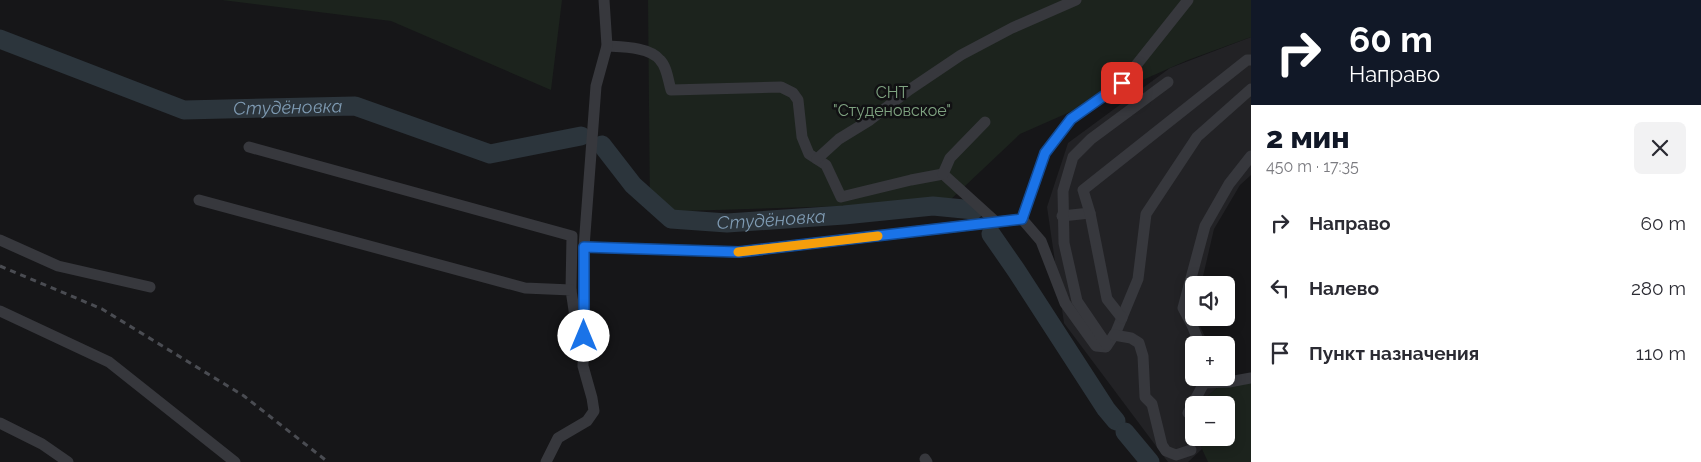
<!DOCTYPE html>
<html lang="ru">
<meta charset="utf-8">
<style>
:root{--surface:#fff;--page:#f2f2f3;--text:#2b2b33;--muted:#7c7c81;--accent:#111827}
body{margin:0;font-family:Raleway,sans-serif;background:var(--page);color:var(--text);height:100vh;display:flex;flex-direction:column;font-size:19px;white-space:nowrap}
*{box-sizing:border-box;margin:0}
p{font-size:16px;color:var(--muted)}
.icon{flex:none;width:28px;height:28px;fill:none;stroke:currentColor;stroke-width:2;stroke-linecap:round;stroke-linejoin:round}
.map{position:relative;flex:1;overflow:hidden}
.sheet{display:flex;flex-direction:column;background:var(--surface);width:450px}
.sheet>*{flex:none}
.guide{background:#111827;color:#fff;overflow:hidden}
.tools{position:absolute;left:1185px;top:276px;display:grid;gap:10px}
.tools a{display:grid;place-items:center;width:50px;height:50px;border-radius:8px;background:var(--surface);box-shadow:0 2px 12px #0003;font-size:25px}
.pin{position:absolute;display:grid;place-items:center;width:42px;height:42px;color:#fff;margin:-21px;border-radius:10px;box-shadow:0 2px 8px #0006}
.me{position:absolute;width:55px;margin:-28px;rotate:0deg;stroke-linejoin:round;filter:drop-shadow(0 0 4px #0008)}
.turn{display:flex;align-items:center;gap:18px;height:105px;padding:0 15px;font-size:22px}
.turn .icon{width:65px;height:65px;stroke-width:2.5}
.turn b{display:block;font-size:35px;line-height:42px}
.round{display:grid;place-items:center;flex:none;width:52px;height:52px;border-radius:8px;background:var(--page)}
.overview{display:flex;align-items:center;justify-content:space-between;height:85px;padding:0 15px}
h1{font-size:30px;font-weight:800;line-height:38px;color:var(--accent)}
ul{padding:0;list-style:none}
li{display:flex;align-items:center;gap:15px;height:65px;padding:0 15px}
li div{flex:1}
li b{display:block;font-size:19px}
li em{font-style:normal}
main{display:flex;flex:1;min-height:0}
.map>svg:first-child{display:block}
.built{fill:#222225}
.green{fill:#1c231d}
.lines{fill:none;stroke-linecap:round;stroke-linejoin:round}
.river{stroke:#2c353c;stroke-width:19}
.minor{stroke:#37383d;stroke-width:11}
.rail{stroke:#4a4c52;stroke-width:3;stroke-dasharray:6 5;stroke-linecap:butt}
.route-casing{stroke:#114b97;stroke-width:12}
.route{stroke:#1a73e8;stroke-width:9}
.slow{stroke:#f59e0b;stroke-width:9}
.labels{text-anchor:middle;stroke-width:5;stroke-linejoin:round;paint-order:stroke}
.park-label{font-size:16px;fill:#7fa381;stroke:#111113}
.water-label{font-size:18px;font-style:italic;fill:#7f9bb3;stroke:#111113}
</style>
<main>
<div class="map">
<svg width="1251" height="462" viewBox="0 0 1251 462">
<rect width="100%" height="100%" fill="#161618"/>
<!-- built -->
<path class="built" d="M1251,37v138l-11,10 -26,44 -13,56h-7v33h2l13,27h-15v33h32v-4l3,4 -32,27h-3v33h7l1,11 -14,13h-20l-104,-139 -17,-116 21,-64 102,-75z"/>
<!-- green -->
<g class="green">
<path d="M222,0h340l-11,90 -160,-69z"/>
<path d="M648,0h603v37l-63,23 -168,74 -73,69 -297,9z"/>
<path d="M1251,373v89h-43l-6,-13 -1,-11h25v-33h-29l32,-27z"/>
</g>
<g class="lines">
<!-- river -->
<g class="river">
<path id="s1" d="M0,39l184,71 171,-4 135,48 91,-18"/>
<path id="s2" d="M602,145l31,40 38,34 56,4 117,-8 89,-9 41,4"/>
<path d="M991,234l25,36 90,139 10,12"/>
<path d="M1125,432l25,30"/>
</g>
<!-- minor -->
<g class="minor">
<path d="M607,46c16,1 43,1 53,14 7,7 8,20 11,30l110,-3 12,6 5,7 4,37 7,17 17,11 15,32 70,-17 32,-6 53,48"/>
<path d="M249,147l323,89 -1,54"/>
<path d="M817,159l22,-20 31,-19 39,-30 52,-35 51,-27 64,-28"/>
<path d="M943,174l7,-16 35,-36"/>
<path d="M199,200l326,88 46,2 4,27 9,4"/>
<path d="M1062,216l28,-3"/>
<path d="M1022,219l19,22 24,62 31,43 10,1 10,-15 22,-53 8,-65 51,-77 54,-48"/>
<path d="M0,240l58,26 92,21"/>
<path d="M584,247l155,5 283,-33 23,-66 26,-34 51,-36 66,-83"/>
<path d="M0,311l109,51 126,100"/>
<path d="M1122,318l-15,-19 -17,-86 -7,-23 164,-130h4"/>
<path d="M1114,335l17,3 8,5 4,13 2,41 7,7 10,41 4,6 10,4 15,-5"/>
<path d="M1107,345l-30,-44 -13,-58 -1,-52 10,-34 18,-18 77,-57"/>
<path d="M1200,345l-8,-20 -9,-17 22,-82 24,-42 22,-28"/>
<path d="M1204,383l25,-1 22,-4"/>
<path d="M1188,413l16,-30v-5"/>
<path d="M0,423l42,21 26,18"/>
<path d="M925,459l2,3"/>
<path d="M546,462l12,-24 29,-17 7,-10 -2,-13 -9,-32 1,-119 12,-161 11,-40 -3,-46"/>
</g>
<!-- rail -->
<path class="rail" d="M0,266l102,43 142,87 84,66"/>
</g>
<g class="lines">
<defs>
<path id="route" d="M584,336v-89l155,5 283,-33 23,-66 26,-34 51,-36"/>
</defs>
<!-- route casing -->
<use href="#route" class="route-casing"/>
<!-- route -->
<use href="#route" class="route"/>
<!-- slow -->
<path class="slow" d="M738,252l140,-16"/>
</g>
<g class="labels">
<!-- park labels -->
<g class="park-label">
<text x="892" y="98">СНТ<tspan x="892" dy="18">"Студеновское"</tspan></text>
</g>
<!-- water labels -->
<g class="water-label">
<text dy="6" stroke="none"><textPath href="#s1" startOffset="301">Студёновка</textPath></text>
<text dy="6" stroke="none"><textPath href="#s2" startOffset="202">Студёновка</textPath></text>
</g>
</g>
</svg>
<div class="tools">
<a><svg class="icon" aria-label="sound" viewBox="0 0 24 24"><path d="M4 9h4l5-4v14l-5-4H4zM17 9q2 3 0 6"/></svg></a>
<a>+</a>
<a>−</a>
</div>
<div class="pin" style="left:1122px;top:83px;background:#d93025"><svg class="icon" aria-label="arrive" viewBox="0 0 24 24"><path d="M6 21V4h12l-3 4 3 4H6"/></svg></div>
<svg class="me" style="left:584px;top:336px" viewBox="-20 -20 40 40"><circle r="19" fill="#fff"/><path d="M0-13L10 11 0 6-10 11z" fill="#1a73e8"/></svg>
</div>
<section class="sheet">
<div class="guide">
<div class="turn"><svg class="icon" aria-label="right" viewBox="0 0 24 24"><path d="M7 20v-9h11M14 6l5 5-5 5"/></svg><div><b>60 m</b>Направо</div></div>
</div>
<div class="overview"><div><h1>2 мин</h1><p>450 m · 17:35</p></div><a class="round"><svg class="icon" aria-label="close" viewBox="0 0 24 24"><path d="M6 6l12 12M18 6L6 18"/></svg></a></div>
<ul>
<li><svg class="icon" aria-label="right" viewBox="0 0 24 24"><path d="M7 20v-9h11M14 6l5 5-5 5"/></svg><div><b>Направо</b></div><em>60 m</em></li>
<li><svg class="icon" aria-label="left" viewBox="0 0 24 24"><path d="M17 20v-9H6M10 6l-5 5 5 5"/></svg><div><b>Налево</b></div><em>280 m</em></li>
<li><svg class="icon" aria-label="arrive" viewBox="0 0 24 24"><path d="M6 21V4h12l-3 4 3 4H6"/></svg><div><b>Пункт назначения</b></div><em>110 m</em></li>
</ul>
</section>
</main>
